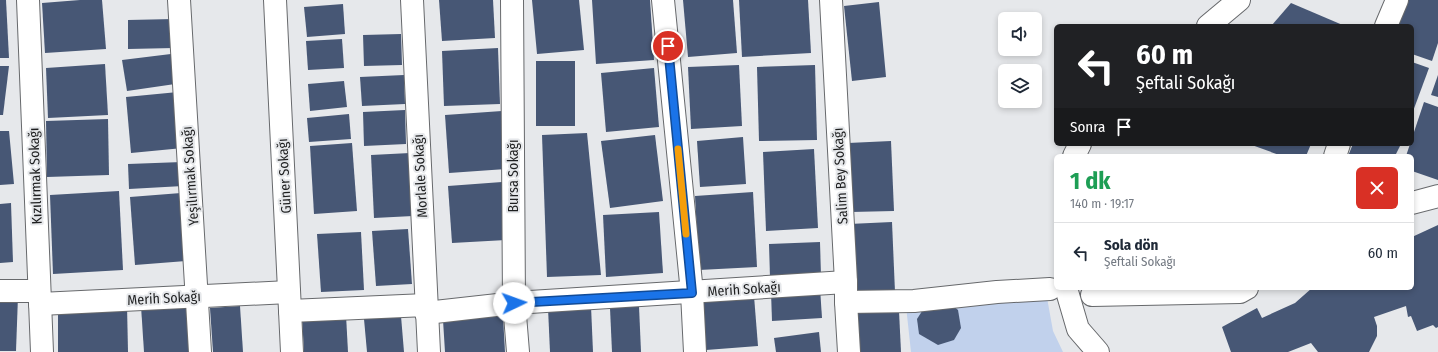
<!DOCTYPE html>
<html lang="tr">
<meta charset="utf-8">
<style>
:root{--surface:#fff;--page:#f6f6f7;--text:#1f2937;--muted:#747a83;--line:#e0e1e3}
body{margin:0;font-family:"Fira Sans Condensed",sans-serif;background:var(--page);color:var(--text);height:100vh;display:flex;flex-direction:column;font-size:15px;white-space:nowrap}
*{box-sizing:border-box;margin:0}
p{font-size:13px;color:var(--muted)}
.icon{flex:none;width:22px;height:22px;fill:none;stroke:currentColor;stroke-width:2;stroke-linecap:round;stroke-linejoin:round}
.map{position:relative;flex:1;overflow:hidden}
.panel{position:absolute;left:1054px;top:154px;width:360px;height:136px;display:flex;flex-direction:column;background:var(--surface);border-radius:6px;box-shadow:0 2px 6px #0003}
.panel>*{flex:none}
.guide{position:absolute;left:1054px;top:24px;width:360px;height:122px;border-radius:6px;box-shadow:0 2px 6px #0003;background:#202124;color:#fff;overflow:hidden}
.buttons{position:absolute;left:998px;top:12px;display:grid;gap:8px}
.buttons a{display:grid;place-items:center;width:44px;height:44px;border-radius:6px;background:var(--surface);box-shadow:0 2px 6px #0003;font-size:20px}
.pin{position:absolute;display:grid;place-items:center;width:34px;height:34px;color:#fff;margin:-17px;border:2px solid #fff;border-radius:50%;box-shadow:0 1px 4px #0007}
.me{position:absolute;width:44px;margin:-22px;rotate:87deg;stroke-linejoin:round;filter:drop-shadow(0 0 3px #0008)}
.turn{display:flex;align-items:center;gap:14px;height:84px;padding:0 16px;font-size:18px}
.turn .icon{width:52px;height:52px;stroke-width:2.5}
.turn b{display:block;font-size:28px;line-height:34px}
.then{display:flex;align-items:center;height:38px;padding:0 16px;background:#0003;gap:8px;font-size:15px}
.round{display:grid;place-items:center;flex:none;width:42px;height:42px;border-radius:6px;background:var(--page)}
.headline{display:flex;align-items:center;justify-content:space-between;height:68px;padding:0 16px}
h1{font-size:24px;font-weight:700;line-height:30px;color:#1e9e55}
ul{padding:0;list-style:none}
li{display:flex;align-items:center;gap:12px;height:60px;padding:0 16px;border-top:1px solid var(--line)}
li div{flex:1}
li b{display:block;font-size:15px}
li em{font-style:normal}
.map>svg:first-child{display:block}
.green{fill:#c1d1ec}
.building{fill:#475775}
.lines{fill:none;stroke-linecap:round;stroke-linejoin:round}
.minor-casing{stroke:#67696c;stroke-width:24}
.major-casing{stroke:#67696c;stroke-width:24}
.minor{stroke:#fff;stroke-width:22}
.major{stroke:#fff;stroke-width:22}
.route-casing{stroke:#114b97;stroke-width:10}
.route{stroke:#1a73e8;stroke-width:7}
.slow{stroke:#f59e0b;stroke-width:7}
.labels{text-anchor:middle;stroke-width:4;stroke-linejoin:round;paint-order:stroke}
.street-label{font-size:14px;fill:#1e1f20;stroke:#e6e8eb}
</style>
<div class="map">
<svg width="1438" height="352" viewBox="0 0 1438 352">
<rect width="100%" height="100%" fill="#e6e8eb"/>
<!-- green -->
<path class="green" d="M1046,292l7,39 10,21h-152l-5,-46z"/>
<!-- building -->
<g class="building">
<path d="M0,0h6l3,58h-9z"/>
<path d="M80,0h22l4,49 -61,4 -3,-50z"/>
<path d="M439,0h54l2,38 -53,3z"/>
<path d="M532,0h47l5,50 -47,4z"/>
<path d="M592,0h58l4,60 -58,4z"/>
<path d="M683,0h50l4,53 -49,4z"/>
<path d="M739,0h69l3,53 -69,4z"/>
<path d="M1406,0h32v43l-6,18 -20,-7v-28h-15z"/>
<path d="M879,2l7,75 -34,4 -8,-75z"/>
<path d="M1291,3l54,23h-70l-3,-1z"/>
<path d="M343,4l2,30 -38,3 -3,-30z"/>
<path d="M174,19v29l-46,1v-29z"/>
<path d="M401,34l1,31 -38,1 -1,-31z"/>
<path d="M342,39l2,29 -36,2 -2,-29z"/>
<path d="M498,48l2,56 -56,2 -2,-55z"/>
<path d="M179,53l3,30 -55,8 -5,-31z"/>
<rect x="536" y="61" width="39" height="65"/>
<path d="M1412,62l17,6 -17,46z"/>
<path d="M105,64l3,51 -60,3 -2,-50z"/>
<path d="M739,65l3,61 -51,3 -3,-62z"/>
<path d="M815,65l2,75 -58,1 -2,-74z"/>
<path d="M0,66h9l-6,49h-3z"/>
<path d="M654,68l5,59 -53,5 -5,-59z"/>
<path d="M404,75l1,29 -43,2 -2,-29z"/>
<path d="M1438,75v22l-7,-2z"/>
<path d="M344,81l3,26 -37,4 -2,-27z"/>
<path d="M178,92l5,56 -52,5 -5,-56z"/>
<path d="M1424,102l14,5v73l-26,-9v-15h-6l4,-12h2v-6z"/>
<path d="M405,110l1,34 -42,2 -1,-34z"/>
<path d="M502,111l4,58 -57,4 -4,-58z"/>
<path d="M349,114l2,25 -42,3 -2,-24z"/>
<path d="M108,119l1,56 -62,2 -1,-56z"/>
<path d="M0,131h9l5,53 -14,1z"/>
<path d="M587,133l14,142 -54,2 -5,-142z"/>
<path d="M655,135l8,66 -53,7 -9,-67z"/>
<path d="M743,137l3,47 -46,3 -3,-46z"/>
<path d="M891,141l3,70 -43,1 -3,-69z"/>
<path d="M352,143l5,68 -43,3 -4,-68z"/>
<path d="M1249,144h62l-5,12h-24z"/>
<path d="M1353,144h48l-6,12h-47z"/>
<path d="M814,149l4,79 -52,3 -3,-79z"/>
<path d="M410,153l3,63 -39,2 -3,-63z"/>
<path d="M182,162l1,24 -54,3 -1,-25z"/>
<path d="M502,182l4,58 -54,3 -4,-57z"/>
<path d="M119,191l4,79 -70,4 -3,-79z"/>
<path d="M753,192l4,75 -58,3 -4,-74z"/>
<path d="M181,193l5,68 -51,4 -5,-68z"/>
<path d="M11,203l2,59 -13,1v-59z"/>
<path d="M659,212l4,61 -57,4 -3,-62z"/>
<path d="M892,222l3,70 -43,1 -3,-69z"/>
<path d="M1438,225v102l-2,1 -3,-3 -16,6 -6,-15 -3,1 -2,-11 -32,11 3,9v10l-8,16h-51l-7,-9 -23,9h-57l-9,-25 35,-19 5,10 33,-15 17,-15h100v-51z"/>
<path d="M408,229l4,55 -36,2 -4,-55z"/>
<path d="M361,232l3,58 -43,2 -4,-58z"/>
<path d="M820,242l1,34 -51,1 -1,-33z"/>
<path d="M820,288l2,30 -50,3 -1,-29z"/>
<path d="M0,295l18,1 -2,55h-16z"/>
<path d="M754,296l4,50 -52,4 -4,-50z"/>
<path d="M943,298l15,12 3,18 -7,12 -16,5 -19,-11 -2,-15 11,-17z"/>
<path d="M194,303l2,49h-52l-3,-46z"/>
<path d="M127,305l1,47h-70v-46z"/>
<path d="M240,306l3,46h-30l-3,-44z"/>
<path d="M591,306l2,46h-43l-2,-44z"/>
<path d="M639,306l2,46h-29l-2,-44z"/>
<path d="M899,311l2,41h-44l-1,-40z"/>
<path d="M346,315l2,37h-44l-2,-34z"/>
<path d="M401,316l3,36h-37l-3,-33z"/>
<path d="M503,316l2,36h-60l-2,-32z"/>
<path d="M819,332l2,20h-45l-2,-14z"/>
</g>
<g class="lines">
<defs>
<g id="minor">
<path d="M28,0l14,352"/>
<path d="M179,0l21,352"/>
<path d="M275,0l17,352"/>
<path d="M412,0l17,352"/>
<path d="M512,0l2,303 4,49"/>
<path d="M663,0l29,293 3,59"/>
<path d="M831,0l15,282v20l3,50"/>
<path d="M1386,26l11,-26"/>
<path d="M1335,156l4,-12"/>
<path d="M1412,203l26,-7"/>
<path d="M0,291h39"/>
<path d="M1092,295l148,-3 7,-4"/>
<path d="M846,302l68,-1 83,-9 53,-3"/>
<path d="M40,304l249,-12"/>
<path d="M290,311l136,-6"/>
<path d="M426,313l88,-10 332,-21"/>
</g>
<g id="major">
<path d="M1208,26l31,-26"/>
<path d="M1074,156l6,-12"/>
<path d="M1066,288l12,41 20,23"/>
</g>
</defs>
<!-- minor casing -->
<use href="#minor" class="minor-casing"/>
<!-- major casing -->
<use href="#major" class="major-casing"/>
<!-- minor -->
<use href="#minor" class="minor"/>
<!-- major -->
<use href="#major" class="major"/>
</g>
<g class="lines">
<defs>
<path id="route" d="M514,303l178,-10 -24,-247"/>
</defs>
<!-- route casing -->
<use href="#route" class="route-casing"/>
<!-- route -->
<use href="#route" class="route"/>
<!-- slow -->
<path class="slow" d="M678,149l8,85"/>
</g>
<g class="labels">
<!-- street labels -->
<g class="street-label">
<text transform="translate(35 176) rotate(-92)" y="5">Kızılırmak Sokağı</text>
<text transform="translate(190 176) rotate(-94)" y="5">Yeşilırmak Sokağı</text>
<text transform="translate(284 176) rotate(-93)" y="5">Güner Sokağı</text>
<text transform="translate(420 176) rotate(-93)" y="5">Morlale Sokağı</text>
<text transform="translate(513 176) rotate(-90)" y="5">Bursa Sokağı</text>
<text transform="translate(840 176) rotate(-93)" y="5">Salim Bey Sokağı</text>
<text transform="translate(744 289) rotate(-4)" y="5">Merih Sokağı</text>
<text transform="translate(164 298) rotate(-3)" y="5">Merih Sokağı</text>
</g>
</g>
</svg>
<div class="buttons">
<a><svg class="icon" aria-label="sound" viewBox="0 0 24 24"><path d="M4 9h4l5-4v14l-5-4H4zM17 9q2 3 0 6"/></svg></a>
<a><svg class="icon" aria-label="layers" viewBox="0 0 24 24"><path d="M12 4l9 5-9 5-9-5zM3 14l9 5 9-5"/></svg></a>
</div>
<div class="pin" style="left:668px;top:46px;background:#d93025"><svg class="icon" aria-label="arrive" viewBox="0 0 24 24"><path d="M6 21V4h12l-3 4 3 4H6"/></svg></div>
<svg class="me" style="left:514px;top:303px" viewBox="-20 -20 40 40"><circle r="19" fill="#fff"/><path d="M0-13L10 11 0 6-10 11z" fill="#1a73e8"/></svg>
<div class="guide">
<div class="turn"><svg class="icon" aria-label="left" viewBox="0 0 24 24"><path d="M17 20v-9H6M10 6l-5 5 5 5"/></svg><div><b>60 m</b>Şeftali Sokağı</div></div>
<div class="then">Sonra<svg class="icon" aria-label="arrive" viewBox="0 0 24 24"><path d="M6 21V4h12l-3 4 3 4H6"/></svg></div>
</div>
<section class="panel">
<div class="headline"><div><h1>1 dk</h1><p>140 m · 19:17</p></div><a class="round" style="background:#d93025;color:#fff"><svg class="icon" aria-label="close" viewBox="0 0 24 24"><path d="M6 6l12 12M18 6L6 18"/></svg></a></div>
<ul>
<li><svg class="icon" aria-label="left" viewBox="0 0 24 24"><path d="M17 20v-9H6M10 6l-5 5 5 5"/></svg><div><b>Sola dön</b><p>Şeftali Sokağı</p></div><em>60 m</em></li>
</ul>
</section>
</div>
